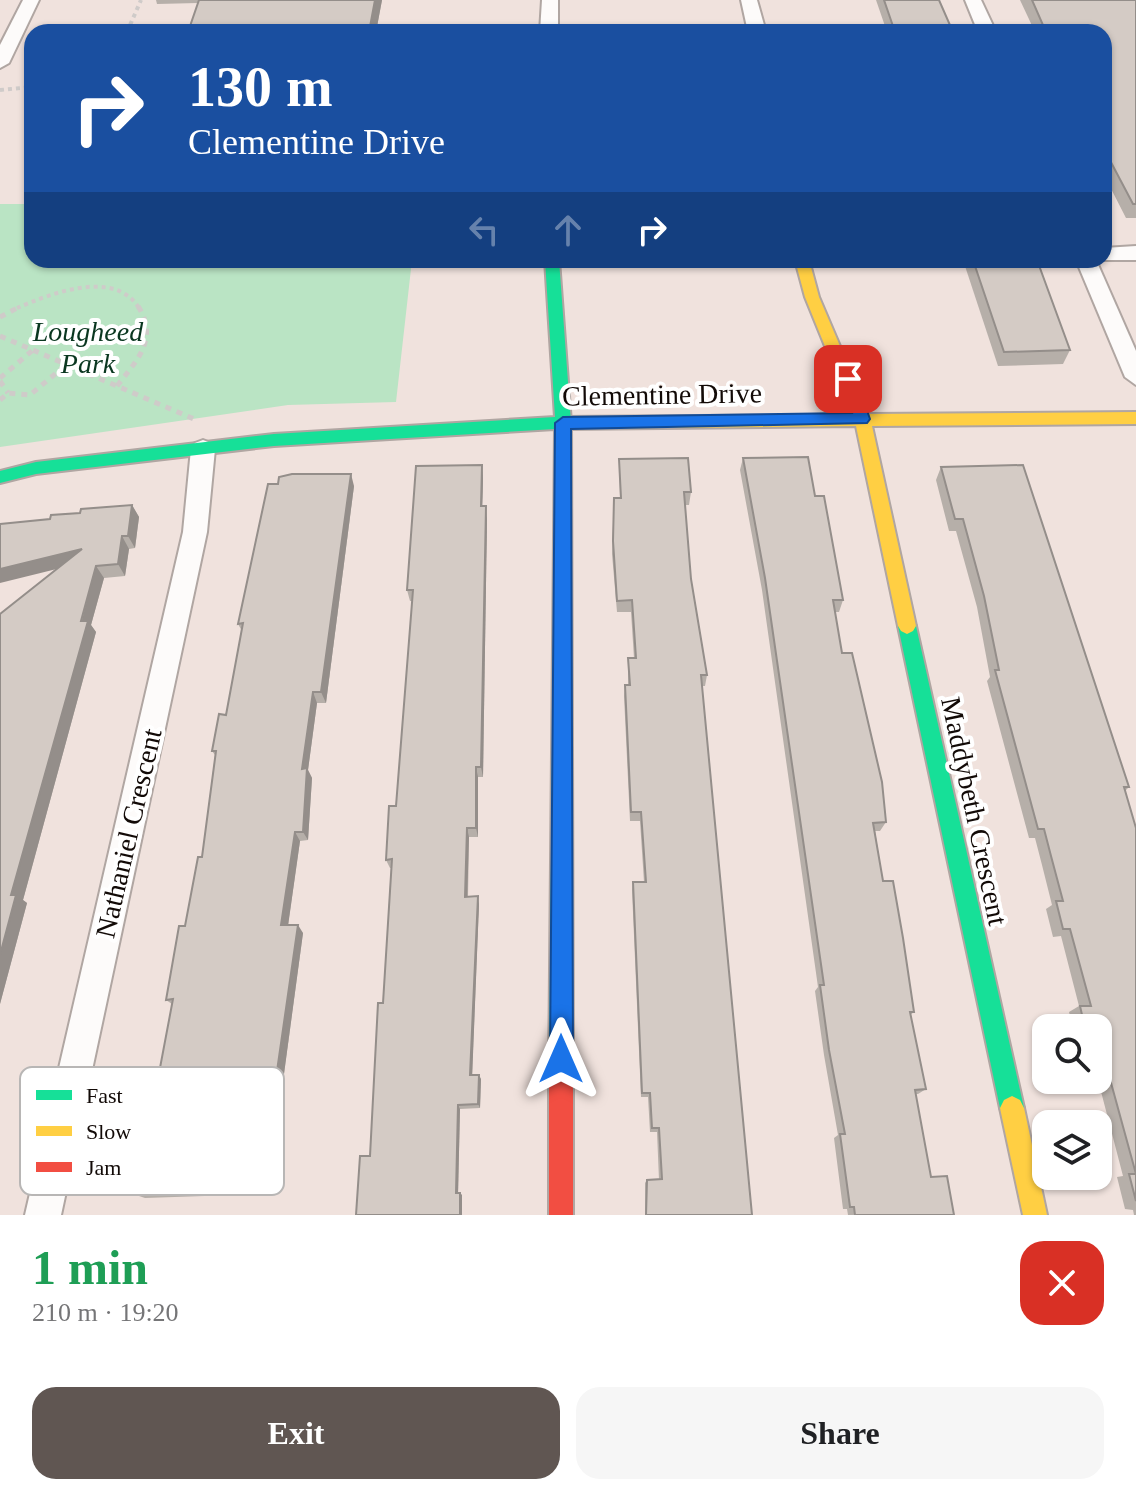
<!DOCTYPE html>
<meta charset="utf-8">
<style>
:root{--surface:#fff;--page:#f6f6f6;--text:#202124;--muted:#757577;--accent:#605652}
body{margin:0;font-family:Georgia,serif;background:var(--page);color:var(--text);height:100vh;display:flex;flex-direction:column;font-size:30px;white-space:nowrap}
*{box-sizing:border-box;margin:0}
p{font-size:26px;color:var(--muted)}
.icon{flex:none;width:44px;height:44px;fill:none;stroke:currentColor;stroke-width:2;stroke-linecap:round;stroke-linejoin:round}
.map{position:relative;height:1215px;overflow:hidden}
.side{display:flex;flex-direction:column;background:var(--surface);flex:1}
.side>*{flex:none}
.hud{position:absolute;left:24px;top:24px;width:1088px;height:244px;border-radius:24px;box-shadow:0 2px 6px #0004;background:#1a4fa0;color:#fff;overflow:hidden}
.tools{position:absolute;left:1032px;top:1014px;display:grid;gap:16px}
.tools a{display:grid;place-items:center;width:80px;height:80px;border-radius:16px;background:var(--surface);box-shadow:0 2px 6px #0004;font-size:40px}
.pin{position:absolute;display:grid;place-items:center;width:68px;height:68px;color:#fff;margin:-34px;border-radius:16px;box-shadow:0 4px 12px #0006}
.me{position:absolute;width:88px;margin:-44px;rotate:0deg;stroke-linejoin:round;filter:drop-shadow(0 0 6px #0008)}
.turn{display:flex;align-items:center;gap:28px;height:168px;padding:0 32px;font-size:36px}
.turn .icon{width:104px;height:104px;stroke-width:2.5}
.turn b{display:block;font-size:56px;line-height:68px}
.lanes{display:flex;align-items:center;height:76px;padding:0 32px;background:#0003;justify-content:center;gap:40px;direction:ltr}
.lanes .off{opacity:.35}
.round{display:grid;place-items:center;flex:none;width:84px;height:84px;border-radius:24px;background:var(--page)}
.headline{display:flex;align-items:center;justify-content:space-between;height:136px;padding:0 32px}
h1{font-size:48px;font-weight:700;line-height:60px;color:#1e9e55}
.cta{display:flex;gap:16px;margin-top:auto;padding:16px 32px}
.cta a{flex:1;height:92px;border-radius:24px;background:var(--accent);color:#fff;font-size:32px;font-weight:700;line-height:92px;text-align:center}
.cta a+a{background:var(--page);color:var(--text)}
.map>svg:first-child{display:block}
.green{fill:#bae4c4}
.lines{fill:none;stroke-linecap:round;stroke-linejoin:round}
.street-casing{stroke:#b0a6a2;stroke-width:4}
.fast-casing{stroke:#b0a6a2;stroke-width:4}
.slow-casing{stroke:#b0a6a2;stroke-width:4}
.jam-casing{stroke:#b0a6a2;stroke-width:4}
.path-far1{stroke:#cfcbc9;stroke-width:4;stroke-dasharray:4 4;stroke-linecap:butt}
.path{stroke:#cfcbc9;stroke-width:5;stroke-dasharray:6 6;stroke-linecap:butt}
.street{fill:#fdfbfa;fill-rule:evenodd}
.fast{fill:#16e098;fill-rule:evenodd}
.slow{fill:#ffcf43;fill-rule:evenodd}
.jam{fill:#f24e42;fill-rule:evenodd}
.wall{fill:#b6afa9}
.shaded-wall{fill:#948e8a}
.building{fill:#d4cbc5;stroke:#948e8a;stroke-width:2}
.route{fill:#1a73e8;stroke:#114b97;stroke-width:2}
.labels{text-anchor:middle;stroke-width:8;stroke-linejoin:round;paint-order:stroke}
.park-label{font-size:28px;font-style:italic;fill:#0a3720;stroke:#fff}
.street-label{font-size:28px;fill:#120a07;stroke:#fff}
.key{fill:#fff;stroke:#b8b6b5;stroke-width:2}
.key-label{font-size:22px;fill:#120a07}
</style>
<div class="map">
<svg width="1136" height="1215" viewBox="0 0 1136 1215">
<rect width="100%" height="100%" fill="#f0e2dd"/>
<!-- green -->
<path class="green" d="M0,204h32v56h380l-16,142 -108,3 -288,42z"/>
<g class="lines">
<defs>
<g id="street">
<path d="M23,0h16l-30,63 -9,5v-23z"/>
<path d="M542,0h16v32h-18z"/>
<path d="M741,0h16l9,32h-18z"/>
<path d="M965,0h16l15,32h-18z"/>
<path d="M1136,246v14h-38h6v-12z"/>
<path d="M1076,260h20l40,91v34l-11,-8z"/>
<path d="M203,440l8,3 4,6 -8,83 -146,683h-36l158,-683 8,-83 4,-6z"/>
</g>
<g id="fast">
<path d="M545,260h14l12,163 2,656 -4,8 -8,4 -8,-4 -4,-8 6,-650 -281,17 -238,28 -36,9v-12l36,-9 238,-28 281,-17z"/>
<path d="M907,618l6,3 3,5 108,482 -4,8 -8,4 -8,-4 -4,-8 -102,-482 3,-5z"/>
</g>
<g id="slow">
<path d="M795,260h14l10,37 50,117 267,-2v12l-264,2 44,200 -3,5 -6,3 -6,-3 -3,-5 -42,-200 -294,3 -8,-6 8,-6 291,-2 -48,-118z"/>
<path d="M1012,1096l8,4 4,8 23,107h-24l-23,-107 4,-8z"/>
</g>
<path id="jam" d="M561,1067l8,4 4,8v136h-24v-136l4,-8z"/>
</defs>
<!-- street casing -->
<use href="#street" class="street-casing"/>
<!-- fast casing -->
<use href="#fast" class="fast-casing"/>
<!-- slow casing -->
<use href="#slow" class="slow-casing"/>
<!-- jam casing -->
<use href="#jam" class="jam-casing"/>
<!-- path-far1 -->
<g class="path-far1">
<path d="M127,32l14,-32"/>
<path d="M0,90l32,-3"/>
<path d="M17,308c33,-14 97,-40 122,0"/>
</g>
<!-- path -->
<g class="path">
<path d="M0,317l21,-11"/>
<path d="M0,336l194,83"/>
<path d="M0,378l33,-28"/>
<path d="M0,381l8,12"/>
<path d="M117,386c20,-26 42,-47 21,-80"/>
<path d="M0,400l8,-7 22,2 37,-31"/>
</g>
<!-- street -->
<use href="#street" class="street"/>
<!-- fast -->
<use href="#fast" class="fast"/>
<!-- slow -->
<use href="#slow" class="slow"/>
<!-- jam -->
<use href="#jam" class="jam"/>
</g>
<!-- wall -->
<g class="wall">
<path d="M156,0h226l-6,32 -178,-29 -41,1z"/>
<path d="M876,0h63l14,32h-66z"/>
<path d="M1020,0h116v218h-10l-22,-43v-143h-69z"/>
<path d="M963,260h74l33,90 -7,14 -65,2z"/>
<path d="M743,458l72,38 28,104 -4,12h-4l7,41 44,169 -6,9h-5l8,50 31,131 -4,3 16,74 -8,5h-3l16,83 23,38h-106l-1,-6h-4l-9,-71 4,-3 -14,-80 -9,-64 3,-4 -56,-397 -22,-120z"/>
<path d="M619,459l72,33 -2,13h-4l6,74 16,96 -2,11h-3l50,529h-107v-32l2,-3h12l-2,-48h-7l-2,-35h-7l-9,-207 1,-8h11l-4,-61h-10l-6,-125 1,-11h3v-27h6l-3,-46h-14l-5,-58 2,-56h6z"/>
<path d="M482,465l1,13 -1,28 5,13 -4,258h-5v60h-9l-1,60 11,7 -7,171 9,4 -1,29 -20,1 -2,84 4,2v20h-106l14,-59 13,-153 8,-135h-1l-4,-8 10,-54 16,-205h-2l-3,-11z"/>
<path d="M941,467l188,320 -4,4 11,37v387h-2l-1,-5 -8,-1 -8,-32 6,-1 -25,-96v-52h-25l-4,-16 10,-6 -18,-70 -8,1 -7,-28 6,-4 -10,-40 -7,-27h-6l-42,-157 3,-4 -13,-70 -21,-76h-7l-13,-51z"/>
<path d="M354,486l-28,217h-9l-9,67 4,8 -4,62 -8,1 -12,84 15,8 -22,163h-6l-12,98 -118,4 -9,-3 36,-191 -6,-4 36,-143 13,-102 -3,-4 14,-36 16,-84 -4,-7z"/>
<path d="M132,505l7,12 -4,31 -6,1 -4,27 -21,2 -13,47 5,7 -73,268 4,3 -27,101v-390l56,-45 -6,-50 30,-6z"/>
</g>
<!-- shaded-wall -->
<g class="shaded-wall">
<path d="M375,0h7l-6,32h-7z"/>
<path d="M482,465l1,13 -1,41 -1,-13z"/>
<path d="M351,474l3,12 -28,217 -5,-11z"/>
<path d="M132,505l7,12 -4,31 -7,-12z"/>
<path d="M486,506l1,13 -4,258 -2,-10z"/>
<path d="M122,536l7,13 -4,27 -7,-12z"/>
<path d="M82,549l7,12 -89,22v-14z"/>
<path d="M96,566l8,12 -13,47 5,7 -73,268 4,3 -27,101v-49l11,-60z"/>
<path d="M313,692l4,11 -9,67 4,8 -4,62 -5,-8 -1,-63z"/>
<path d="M476,767l2,10v60l-2,-9z"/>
<path d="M467,828l2,9 -2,68 -2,-8z"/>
<path d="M295,832l5,9 -13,92 -6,-8z"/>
<path d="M478,896l1,8 -7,176 -2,-5z"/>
<path d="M298,925l5,8 -22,163 -7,-4z"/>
<path d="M479,1075l2,4 -1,29 -2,-4z"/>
<path d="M269,1092l6,4 -12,98 -7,-3z"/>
<path d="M458,1105l2,4 -2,86 -2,-2z"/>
<path d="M460,1193l2,2v20h-2z"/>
</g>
<!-- building -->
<g class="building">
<path d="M199,0h176l-6,32h-181z"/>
<path d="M884,0h55l14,32h-58z"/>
<path d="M1032,0h104v204h-3l-29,-55v-117h-58z"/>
<path d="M973,260h64l33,90 -66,2z"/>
<path d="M808,457l7,39h9l19,104h-10l9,53h10l30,129 4,40 -13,1 10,58h10l10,57 11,74h-4l16,77 -11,1 16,87 16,-1 7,39h-99l-1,-8h-4l-10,-73h5l-16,-84 -9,-65h4l-59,-407 -22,-120z"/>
<path d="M688,458l3,34h-7l7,87 16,96h-6l51,540h-106l1,-35 15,-1 -3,-51h-7l-2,-35h-8l-9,-211h13l-5,-70h-10l-6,-127h5l-2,-27h8l-4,-58 -15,1 -4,-60 1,-43h7l-2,-39z"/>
<path d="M482,465l-1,41h5l-5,261h-5v61h-9l-2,69 13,-1 -8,179h9l-1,29 -20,1 -2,88h4v22h-104l4,-59h10l8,-153h5l9,-144 -6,1 3,-54h7l17,-216h-6l9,-124z"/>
<path d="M1023,465l106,322h-5l12,41v373l-7,-27h7l-37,-135h-1v-11h-13l-5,-22h11l-21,-77h-7l-7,-28h7l-12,-45 -7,-27h-6l-43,-159h4l-15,-74 -21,-77h-8l-14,-52z"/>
<path d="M292,474h59l-30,218h-8l-11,77 5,-1 -4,64h-8l-14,93h17l-24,167h-5l-13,99 -120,4 37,-196 -7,1 13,-74h6l13,-69h4l14,-106h-4l7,-37 7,1 17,-92 -5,1 30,-140h10l1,-7z"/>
<path d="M132,505l-4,31h-6l-4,28 -22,2 -15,55h7l-77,274h5l-16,60v-341l82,-65 -82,20v-45l50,-5 1,-4 29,-2 1,-4z"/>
</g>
<!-- route -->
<path class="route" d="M848,373l8,6 14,40 -3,4 -296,6 2,630 -4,8 -8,3 -8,-3 -3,-8 5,-636 8,-6 289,-4 -12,-34z"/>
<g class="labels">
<!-- park labels -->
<g class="park-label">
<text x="88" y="341">Lougheed<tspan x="88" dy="32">Park</tspan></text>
</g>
<!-- street labels -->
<g class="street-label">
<text transform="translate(662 394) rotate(-1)" y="10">Clementine Drive</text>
<text transform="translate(975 811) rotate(78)" y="10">Maddybeth Crescent</text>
<text transform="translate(128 833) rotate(-77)" y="10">Nathaniel Crescent</text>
</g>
</g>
<!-- legend -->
<rect x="20" y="1067" width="264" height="128" rx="12" class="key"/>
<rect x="36" y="1090" width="36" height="10" fill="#16e098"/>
<rect x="36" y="1126" width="36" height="10" fill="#ffcf43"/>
<rect x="36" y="1162" width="36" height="10" fill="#f24e42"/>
<g class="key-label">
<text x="86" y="1103">Fast</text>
<text x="86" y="1139">Slow</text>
<text x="86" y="1175">Jam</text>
</g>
</svg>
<div class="tools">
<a><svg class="icon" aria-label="search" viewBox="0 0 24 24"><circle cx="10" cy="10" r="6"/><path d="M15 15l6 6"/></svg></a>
<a><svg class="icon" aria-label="layers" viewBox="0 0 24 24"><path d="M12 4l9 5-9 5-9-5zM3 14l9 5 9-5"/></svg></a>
</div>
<div class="pin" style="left:848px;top:379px;background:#d93025"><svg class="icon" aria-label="arrive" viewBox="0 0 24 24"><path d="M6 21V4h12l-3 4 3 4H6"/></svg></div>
<svg class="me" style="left:561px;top:1059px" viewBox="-20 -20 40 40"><path d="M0-17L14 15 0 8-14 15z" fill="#1a73e8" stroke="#fff" stroke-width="4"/></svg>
<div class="hud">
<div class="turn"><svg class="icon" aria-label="right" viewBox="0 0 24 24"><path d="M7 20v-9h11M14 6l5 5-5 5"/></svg><div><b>130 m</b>Clementine Drive</div></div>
<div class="lanes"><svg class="icon off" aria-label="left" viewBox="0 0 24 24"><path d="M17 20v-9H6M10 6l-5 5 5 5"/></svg><svg class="icon off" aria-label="ahead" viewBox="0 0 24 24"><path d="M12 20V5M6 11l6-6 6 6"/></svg><svg class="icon" aria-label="right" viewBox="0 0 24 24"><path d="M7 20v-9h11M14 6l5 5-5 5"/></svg></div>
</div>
</div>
<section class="side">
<div class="headline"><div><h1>1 min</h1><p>210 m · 19:20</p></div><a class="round" style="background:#d93025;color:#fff"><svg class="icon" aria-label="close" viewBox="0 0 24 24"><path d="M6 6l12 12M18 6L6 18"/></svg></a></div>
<div class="cta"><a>Exit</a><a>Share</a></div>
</section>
